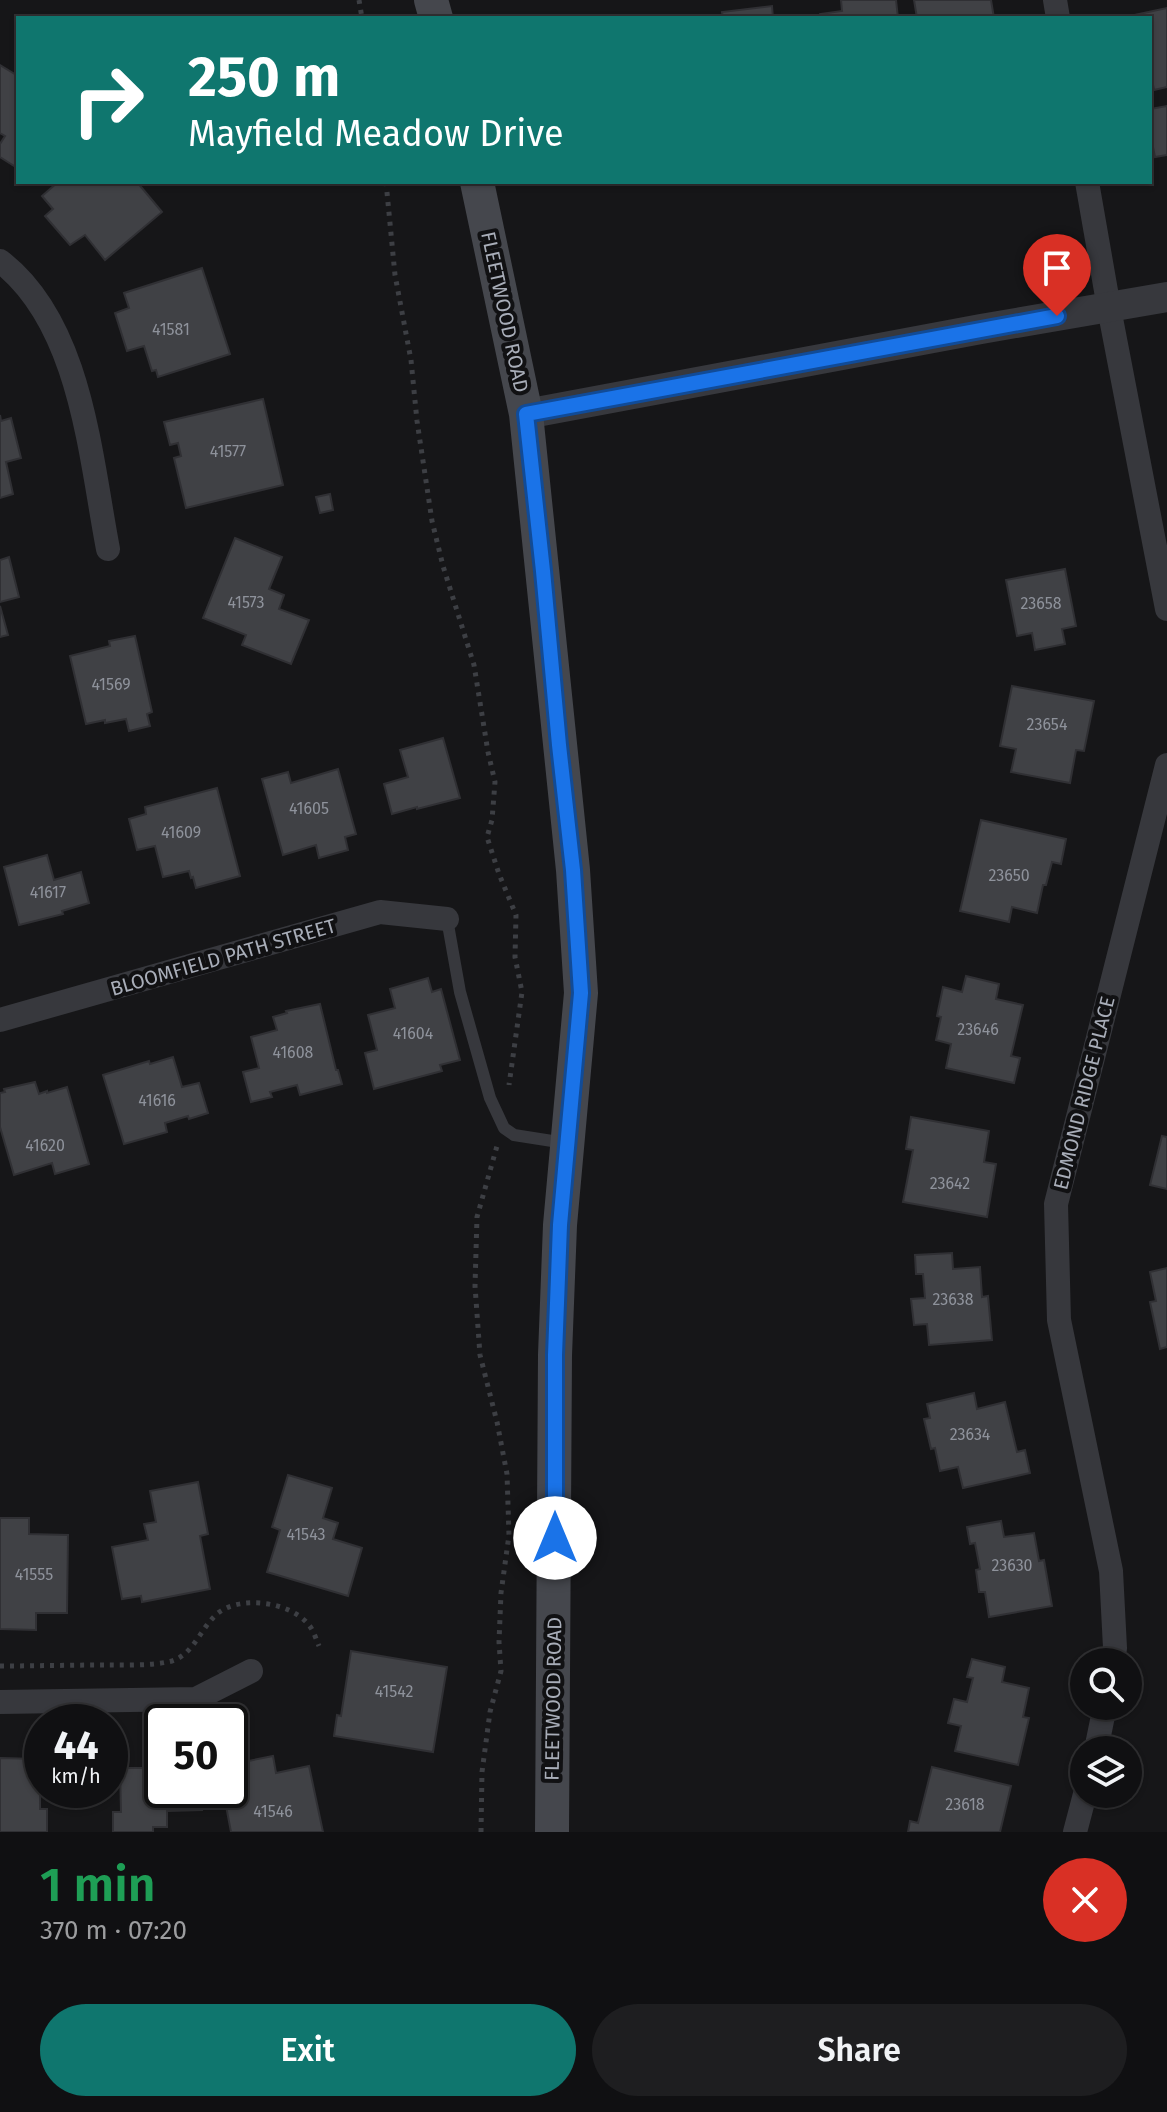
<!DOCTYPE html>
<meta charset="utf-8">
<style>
:root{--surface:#101012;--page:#1e1e20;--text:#f1f3f6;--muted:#9c9d9f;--line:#303032;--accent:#0f766e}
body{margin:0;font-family:"Fira Sans",sans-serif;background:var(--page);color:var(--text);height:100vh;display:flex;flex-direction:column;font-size:30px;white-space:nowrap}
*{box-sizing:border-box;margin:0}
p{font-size:26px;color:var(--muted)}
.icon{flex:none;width:44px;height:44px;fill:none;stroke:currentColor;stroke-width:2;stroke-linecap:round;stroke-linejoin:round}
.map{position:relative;height:1832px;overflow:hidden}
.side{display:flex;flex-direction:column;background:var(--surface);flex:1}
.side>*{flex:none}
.banner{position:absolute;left:16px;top:16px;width:1136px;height:168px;border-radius:0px;box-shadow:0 2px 6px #0004,0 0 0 2px var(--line);background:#0f766e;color:#fff;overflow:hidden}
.fabs{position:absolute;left:1070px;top:1648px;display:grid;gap:16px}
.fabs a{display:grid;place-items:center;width:72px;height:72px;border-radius:50%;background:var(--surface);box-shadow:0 2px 6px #0004,0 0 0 2px var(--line);font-size:40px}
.speed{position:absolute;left:24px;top:1704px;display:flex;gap:16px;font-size:40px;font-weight:700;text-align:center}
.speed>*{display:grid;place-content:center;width:104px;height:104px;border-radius:50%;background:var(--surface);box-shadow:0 2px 6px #0004,0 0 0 2px var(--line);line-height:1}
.speed small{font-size:20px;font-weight:400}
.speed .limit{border:4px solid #111;border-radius:12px;background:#fff;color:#111}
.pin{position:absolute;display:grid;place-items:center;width:68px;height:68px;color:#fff;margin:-82px -34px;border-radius:50% 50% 50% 0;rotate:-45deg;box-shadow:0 0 8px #0007}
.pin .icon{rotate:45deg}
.me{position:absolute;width:88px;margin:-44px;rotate:0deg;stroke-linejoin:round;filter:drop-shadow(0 0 6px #0008)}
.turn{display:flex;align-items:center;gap:28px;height:168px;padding:0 40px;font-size:36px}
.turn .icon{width:104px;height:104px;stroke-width:2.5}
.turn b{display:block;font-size:56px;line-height:68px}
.round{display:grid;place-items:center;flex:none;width:84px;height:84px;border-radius:42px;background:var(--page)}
.headline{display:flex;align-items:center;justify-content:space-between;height:136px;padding:0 40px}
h1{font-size:48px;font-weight:600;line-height:60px;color:#1e9e55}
.button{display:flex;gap:16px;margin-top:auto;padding:16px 40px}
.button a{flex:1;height:92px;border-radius:48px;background:var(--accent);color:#fff;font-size:32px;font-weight:600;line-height:92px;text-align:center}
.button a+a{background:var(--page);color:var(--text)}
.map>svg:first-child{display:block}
.building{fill:#404145;stroke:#303034;stroke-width:2}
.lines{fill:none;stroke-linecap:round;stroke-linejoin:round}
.path{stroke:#3d3f44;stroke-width:5;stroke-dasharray:4 6;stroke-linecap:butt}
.service{stroke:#37383d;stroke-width:12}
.minor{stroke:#37383d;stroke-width:24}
.tertiary{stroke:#37383d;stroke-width:30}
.secondary{stroke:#45474d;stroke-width:34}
.route-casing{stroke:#114b97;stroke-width:20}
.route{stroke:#1a73e8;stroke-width:14}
.labels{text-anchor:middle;stroke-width:8;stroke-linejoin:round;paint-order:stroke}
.number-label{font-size:16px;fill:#8e929b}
.street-label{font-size:20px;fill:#a8adb8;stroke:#111113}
</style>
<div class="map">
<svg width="1167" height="1832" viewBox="0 0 1167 1832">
<rect width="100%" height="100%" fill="#161618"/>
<!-- building -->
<g class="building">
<path d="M841,0h55l2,18h-78v-4l22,-3z"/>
<path d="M914,0h77l3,18h-77z"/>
<path d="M772,6l1,12h-50l-1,-6z"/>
<path d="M1167,8v79l-13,3 -4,-20v-52l-25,-1z"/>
<path d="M0,65l18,11v84l-4,6 -14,-9v-13l5,-8 -5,-3z"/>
<path d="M1167,106v49l-12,2 -5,-24v-24z"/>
<path d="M58,182h79l25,30 -57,48 -20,-25 -15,10 -25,-29 8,-7 -11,-13z"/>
<path d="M202,268l28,86 -72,23 -2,-7 -4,1 -8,-25 -17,5 -12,-38 14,-5 -5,-15z"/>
<path d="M263,399l20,86 -97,23 -12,-50 7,-2 -3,-13 -8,2 -6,-23z"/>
<path d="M0,415l1,6 10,-3 10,40 -15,4 7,32 -13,4z"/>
<path d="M330,494l3,16 -13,3 -4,-16z"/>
<path d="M235,538l47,19 -13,32 15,6 -5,14 30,11 -18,44 -49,-19 4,-10 -43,-17z"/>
<path d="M9,557l10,40 -19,5v-42z"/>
<path d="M1065,569l11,57 -14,3 3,15 -30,6 -3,-17 -15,3 -11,-56z"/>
<path d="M0,606l8,29 -8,2z"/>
<path d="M135,636l17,76 -5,2 3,12 -21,5 -3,-12 -21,4v-3l-19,4 -16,-68 40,-10 -1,-5z"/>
<path d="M1012,686l82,15 -10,50 -8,-1 -6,33 -59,-11 5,-23 -16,-3z"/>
<path d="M443,738l17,60 -43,11v-2l-25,7 -8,-30 24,-7 -8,-27z"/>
<path d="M338,769l18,65 -11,3 3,13 -29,8 -3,-13 -33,10 -21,-76 26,-7 3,11z"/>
<path d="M217,788l23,88 -44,12 -3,-11 -2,1 -2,-7 -26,6 -8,-31 -18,4 -8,-31 17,-5 -1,-7z"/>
<path d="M981,820l85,19 -5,25 -9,-2 -6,23h-3l-6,28 -25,-6 -3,15 -49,-11z"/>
<path d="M47,855l7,25 27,-8 8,31 -27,8 1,3 -44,11 -15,-58z"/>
<path d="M966,976l33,8 -3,15 27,6 -12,51 9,2 -6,25 -68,-15 5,-24 -15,-4 5,-23 -4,-1 6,-29 19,5z"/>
<path d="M428,978l4,14 9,-3 19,71 -20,5 2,6 -68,18 -9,-36 12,-3 -9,-35 27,-7 -5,-19z"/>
<path d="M320,1004l16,66h2l4,14 -42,11 -3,-10 -27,7 2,5 -21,5 -8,-30 16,-4 -8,-31 26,-7 -4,-13 14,-4 -1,-2z"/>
<path d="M173,1057l9,30 17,-4 9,30 -19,6 -1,-3 -23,7 2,9 -43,12 -21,-69 46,-14 1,3z"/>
<path d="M35,1082l4,12 8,-3v2l20,-6 22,77 -34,10 -3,-11 -38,12 -14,-48v-34l5,-1 -1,-3z"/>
<path d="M911,1117l78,14 -5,31 12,2 -9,53 -84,-15 10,-52 -7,-1z"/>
<path d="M1162,1136l5,1v52l-17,-4z"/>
<path d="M952,1253l1,16 27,-2 2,30 6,-1 4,44 -63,5 -2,-21 -13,1 -3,-26 14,-1 -2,-24h-7l-1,-19z"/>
<path d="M1167,1268v79l-7,2 -10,-47 6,-1 -6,-29z"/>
<path d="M974,1393l3,16 28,-7 12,50 8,-2 5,23 -67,15 -5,-21 -18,4 -5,-23 -4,1 -7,-30 6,-1 -3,-14z"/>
<path d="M288,1475l44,13 -9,30 15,5 -5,16 29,9 -14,48 -81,-24 13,-42 -8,-3z"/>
<path d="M198,1482l10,52 -8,2 10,53 -68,13 -1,-6 -19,3 -10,-52 36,-7 -4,-16 12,-2 -6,-31z"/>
<path d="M0,1518h29v16l39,1 -1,78h-31v17l-36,-1z"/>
<path d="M1001,1521l3,16 30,-4 5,28 5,-1 8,46 -63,11 -4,-25h-6l-3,-22 4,-1 -5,-26 -5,1 -3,-17z"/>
<path d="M351,1651l96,16 -14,85 -99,-16 3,-21 4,1z"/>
<path d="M972,1659l33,8 -3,15 27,6 -6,29 6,1 -11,47 -63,-14 6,-25 -13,-3 6,-24 13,3 6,-24 -6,-1z"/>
<path d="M273,1756l3,17 33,-7 14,66h-92l-8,-42h7v-11l6,-1 -3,-14z"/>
<path d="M0,1758l37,1v14h3v36h7v23h-47z"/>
<path d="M932,1767l79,19 -11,46h-92l2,-11 8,2z"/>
<path d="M120,1768h42v22h40v20l-35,1v16h-14v5h-40v-20h8z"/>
</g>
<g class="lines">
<!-- path -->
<g class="path">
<path d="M359,0l3,18"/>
<path d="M386,182l9,93 16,85 6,61 15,100 11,45 31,99 14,87 7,30 -3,38 -5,17 12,37 17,41 -1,42 7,35 -13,93"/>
<path d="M0,1666c35,0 70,-1 104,-1 22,0 47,1 68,-4 22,-7 29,-34 46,-48 23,-18 72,-11 90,11 5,5 8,15 11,22"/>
<path d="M481,1832l1,-60 8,-60 11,-41 -2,-29 2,-49 8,-58 -2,-61 -10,-52 -17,-67 -5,-69 2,-69 20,-71"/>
</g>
<!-- service -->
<path class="service" d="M447,919l13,73 30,106 14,30 10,7 51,8"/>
<!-- minor -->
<g class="minor">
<path d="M1055,0l3,18"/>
<path d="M1087,182l22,126 58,301"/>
<path d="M0,261c81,62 90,194 108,288"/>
<path d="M0,1020l380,-108 67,7"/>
<path d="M1113,1662l2,-14 -4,-77 -52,-251 -3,-116 111,-439"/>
<path d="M0,1702l196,-3 55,-28"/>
<path d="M1096,1750l9,-44"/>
<path d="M1075,1832l10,-38"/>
</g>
<!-- tertiary -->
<path class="tertiary" d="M526,414l455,-85 186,-32"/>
<!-- secondary -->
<g class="secondary">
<path d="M431,0l5,18"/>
<path d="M477,182l49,232 47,456 8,123 -21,232 -5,130 -3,477"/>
</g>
</g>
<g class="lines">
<defs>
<path id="route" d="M555,1538v-183l5,-130 21,-232 -8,-123 -14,-125 -16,-174 -17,-157 531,-98"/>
</defs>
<!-- route casing -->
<use href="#route" class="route-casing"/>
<!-- route -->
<use href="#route" class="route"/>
</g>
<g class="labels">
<!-- number labels -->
<g class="number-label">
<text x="171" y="335">41581</text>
<text x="228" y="457">41577</text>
<text x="246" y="608">41573</text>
<text x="1041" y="609">23658</text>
<text x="111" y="690">41569</text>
<text x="1047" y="730">23654</text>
<text x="309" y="814">41605</text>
<text x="181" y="838">41609</text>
<text x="1009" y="881">23650</text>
<text x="48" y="898">41617</text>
<text x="978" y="1035">23646</text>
<text x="413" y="1039">41604</text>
<text x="293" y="1058">41608</text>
<text x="157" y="1106">41616</text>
<text x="45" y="1151">41620</text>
<text x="950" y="1189">23642</text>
<text x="953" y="1305">23638</text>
<text x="970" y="1440">23634</text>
<text x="306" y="1540">41543</text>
<text x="1012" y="1571">23630</text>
<text x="34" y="1580">41555</text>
<text x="394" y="1697">41542</text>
<text x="965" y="1810">23618</text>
<text x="273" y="1817">41546</text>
</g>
<!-- street labels -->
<g class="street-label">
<text transform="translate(505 312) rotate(78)" y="7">FLEETWOOD ROAD</text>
<text transform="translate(223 957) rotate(-16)" y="7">BLOOMFIELD PATH STREET</text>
<text transform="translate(1084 1093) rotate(-76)" y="7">EDMOND RIDGE PLACE</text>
<text transform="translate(553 1699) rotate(-89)" y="7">FLEETWOOD ROAD</text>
</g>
</g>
</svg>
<div class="fabs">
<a><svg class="icon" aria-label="search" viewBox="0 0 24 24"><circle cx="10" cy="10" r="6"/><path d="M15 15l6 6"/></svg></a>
<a><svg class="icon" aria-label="layers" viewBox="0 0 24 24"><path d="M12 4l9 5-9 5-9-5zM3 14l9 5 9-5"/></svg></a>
</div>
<div class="speed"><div>44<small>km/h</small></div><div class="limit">50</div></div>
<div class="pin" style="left:1057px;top:316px;background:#d93025"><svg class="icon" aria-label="arrive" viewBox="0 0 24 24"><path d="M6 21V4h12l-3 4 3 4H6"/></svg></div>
<svg class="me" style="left:555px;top:1538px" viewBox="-20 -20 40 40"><circle r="19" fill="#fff"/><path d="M0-13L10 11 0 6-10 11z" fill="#1a73e8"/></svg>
<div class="banner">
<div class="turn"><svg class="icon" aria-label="right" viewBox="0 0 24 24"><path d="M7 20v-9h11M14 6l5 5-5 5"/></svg><div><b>250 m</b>Mayfield Meadow Drive</div></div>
</div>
</div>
<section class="side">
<div class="headline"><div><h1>1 min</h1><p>370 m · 07:20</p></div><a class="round" style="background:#d93025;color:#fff"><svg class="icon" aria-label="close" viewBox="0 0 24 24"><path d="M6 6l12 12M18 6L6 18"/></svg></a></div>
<div class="button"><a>Exit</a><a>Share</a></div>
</section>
